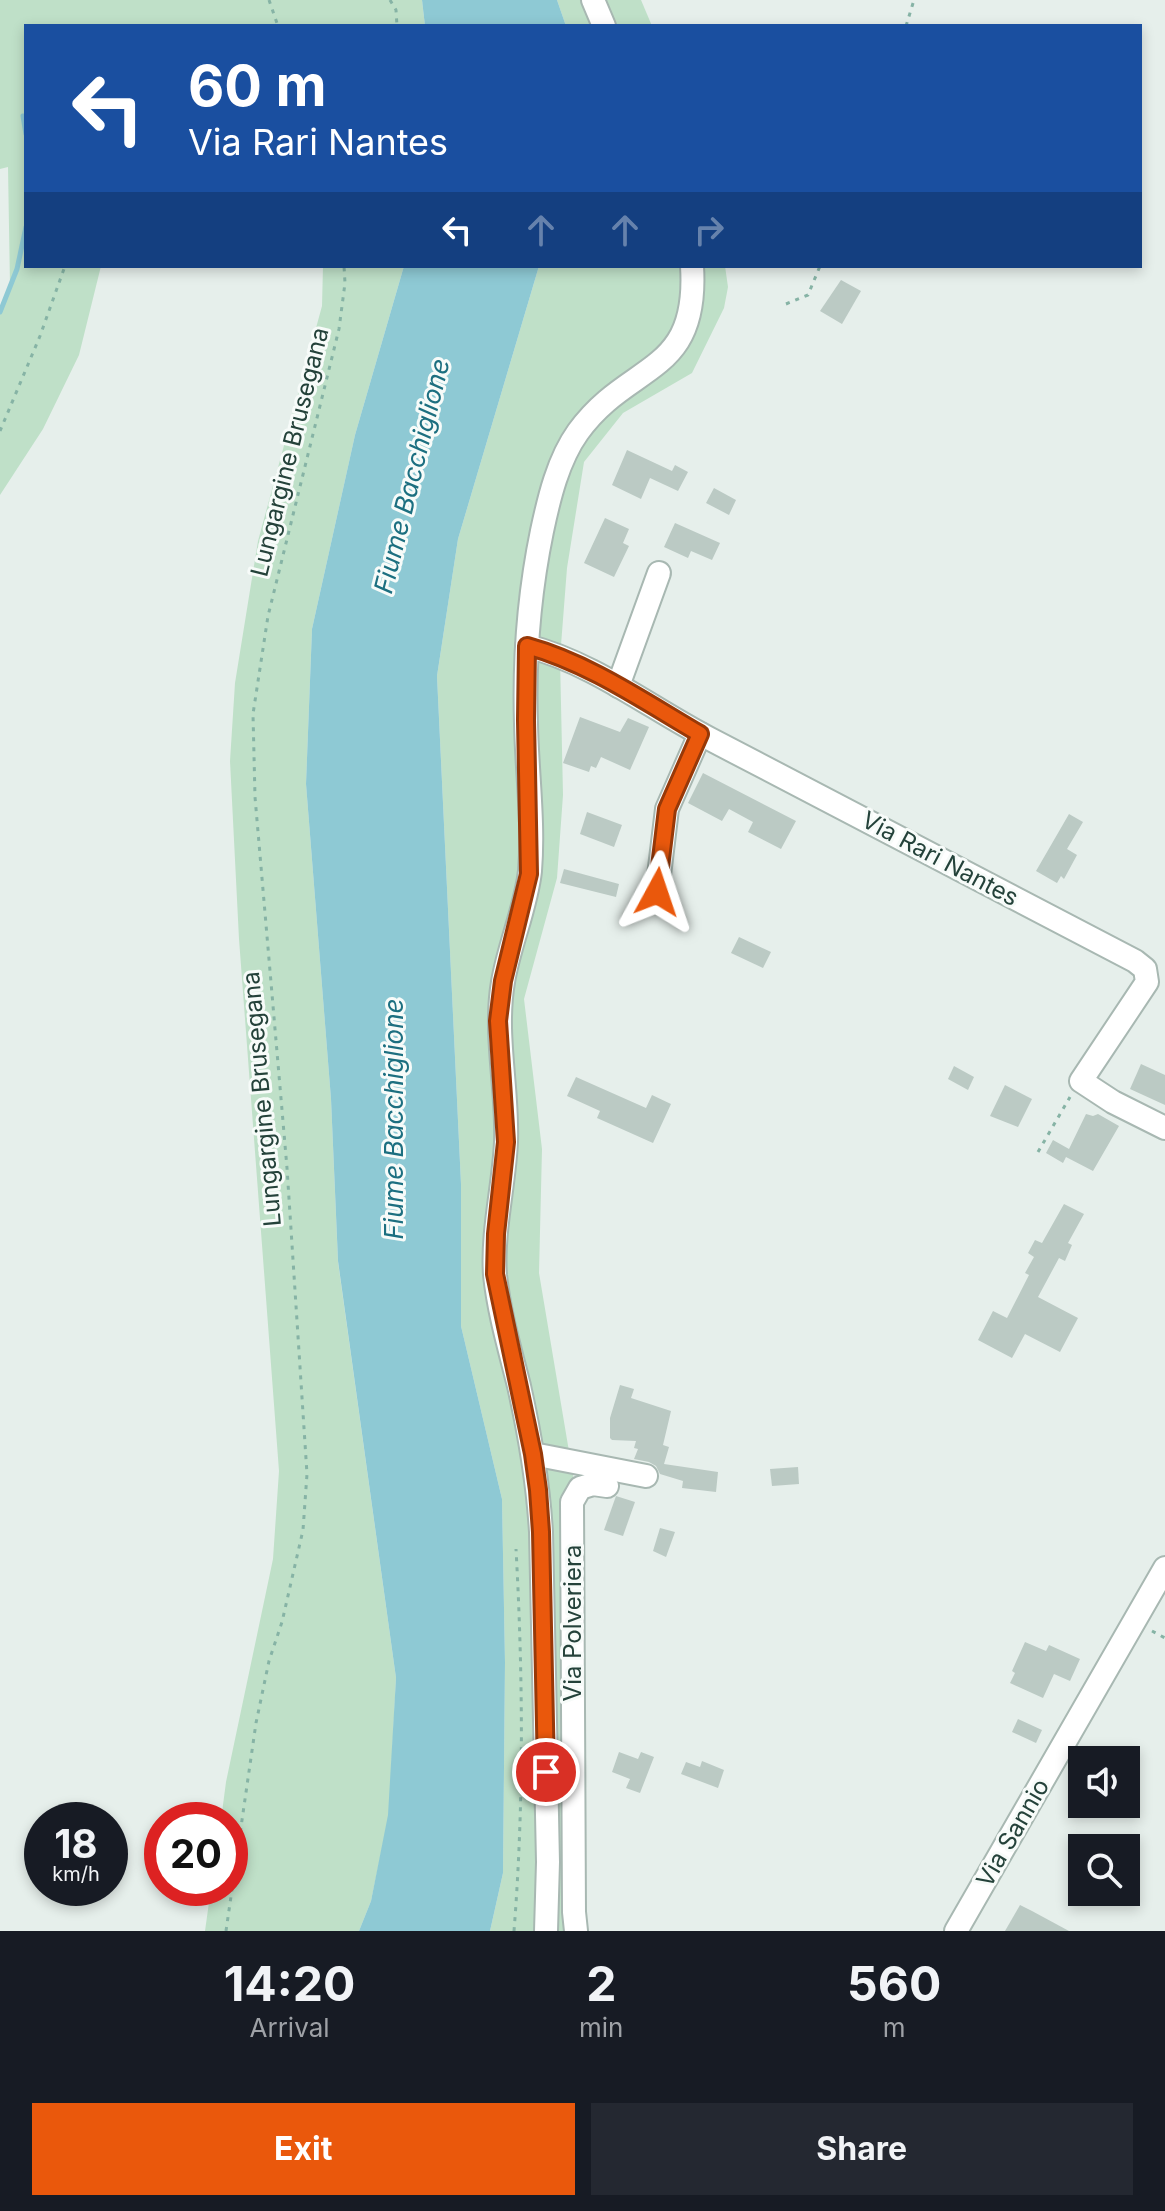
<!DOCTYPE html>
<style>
:root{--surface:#171b24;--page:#242831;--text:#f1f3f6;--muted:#9ea1a6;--accent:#ea580c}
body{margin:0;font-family:Inter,sans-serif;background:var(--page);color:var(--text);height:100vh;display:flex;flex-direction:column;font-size:30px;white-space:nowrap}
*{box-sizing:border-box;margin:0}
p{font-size:26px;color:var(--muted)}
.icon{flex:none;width:44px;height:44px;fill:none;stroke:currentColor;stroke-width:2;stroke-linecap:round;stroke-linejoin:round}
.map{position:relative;height:1931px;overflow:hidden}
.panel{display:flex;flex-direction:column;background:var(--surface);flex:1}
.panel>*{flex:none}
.banner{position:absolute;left:24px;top:24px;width:1118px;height:244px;border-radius:0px;box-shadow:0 4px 12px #0003;background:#1a4fa0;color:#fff;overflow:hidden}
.tools{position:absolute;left:1068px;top:1746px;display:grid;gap:16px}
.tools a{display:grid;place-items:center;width:72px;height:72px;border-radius:0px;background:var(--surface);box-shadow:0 4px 12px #0003;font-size:40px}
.speed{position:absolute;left:24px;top:1802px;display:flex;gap:16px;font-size:40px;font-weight:700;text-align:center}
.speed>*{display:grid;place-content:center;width:104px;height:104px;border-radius:50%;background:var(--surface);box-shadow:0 4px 12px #0003;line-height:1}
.speed small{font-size:20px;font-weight:400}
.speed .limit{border:12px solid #d22;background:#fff;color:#111}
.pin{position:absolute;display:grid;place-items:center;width:68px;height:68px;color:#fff;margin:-34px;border:4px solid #fff;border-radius:50%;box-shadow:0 2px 8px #0007}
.me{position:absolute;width:88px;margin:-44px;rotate:5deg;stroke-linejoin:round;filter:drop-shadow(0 0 6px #0008)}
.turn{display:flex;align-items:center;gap:28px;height:168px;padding:0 32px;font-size:36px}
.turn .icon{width:104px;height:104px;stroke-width:2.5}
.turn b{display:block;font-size:56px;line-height:68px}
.lanes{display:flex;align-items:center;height:76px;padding:0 32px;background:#0003;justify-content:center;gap:40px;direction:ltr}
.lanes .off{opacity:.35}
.eta{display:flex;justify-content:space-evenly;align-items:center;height:136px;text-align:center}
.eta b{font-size:48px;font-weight:700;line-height:56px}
.cta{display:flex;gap:16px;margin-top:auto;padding:16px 32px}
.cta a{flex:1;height:92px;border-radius:0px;background:var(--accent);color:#fff;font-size:32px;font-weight:700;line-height:92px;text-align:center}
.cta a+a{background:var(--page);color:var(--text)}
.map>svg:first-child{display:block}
.green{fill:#bfe0c8}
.water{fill:#8ec9d4}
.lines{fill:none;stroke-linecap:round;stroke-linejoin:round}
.stream{stroke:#8ec9d4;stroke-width:5}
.building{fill:#bbcac4}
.minor-casing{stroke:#a8b8b2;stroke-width:26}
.path{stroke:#86b3a5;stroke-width:3;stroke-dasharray:4 6;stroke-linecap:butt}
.minor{stroke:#fff;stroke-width:22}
.route-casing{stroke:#983908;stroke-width:20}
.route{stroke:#ea580c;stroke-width:14}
.labels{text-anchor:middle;stroke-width:6;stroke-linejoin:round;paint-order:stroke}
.street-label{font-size:24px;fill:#24423a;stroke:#f7fbf9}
.water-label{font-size:26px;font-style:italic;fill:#1c6f80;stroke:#f7fbf9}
</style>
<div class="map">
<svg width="1165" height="1931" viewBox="0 0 1165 1931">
<rect width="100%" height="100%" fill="#e6efeb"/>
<!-- green -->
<g class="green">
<path d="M0,0h422l3,26h-399v240h75l-22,89 -36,74 -43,66v-184l10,-25 -2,-119 -8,2z"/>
<path d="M557,0h84l11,26h-86z"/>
<path d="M323,266h81l-49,169 -43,194 -6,155 25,315 7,163 58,416 -7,137 -18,86 -12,30h-154l6,-43h19v-68h-9l5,-38 47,-223 6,-88 -40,-532 -9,-178 5,-78 23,-142 64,-235z"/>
<path d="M539,266h186l3,21 -4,21 -32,65 -69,40 -39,49 -17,106 -7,90 3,137 -6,83 -33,121 18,150 -3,124 38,226 4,432h-91l13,-58 2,-211 -3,-163 -41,-173v-142l-24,-508 21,-137z"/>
</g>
<!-- water -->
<g class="water">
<path d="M422,0h135l9,26h-141z"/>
<path d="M404,266h135l-81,273 -21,137 24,508v142l41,173 3,163 -2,211 -13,58h-131l12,-30 17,-86 8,-137 -58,-417 -7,-162 -25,-315 6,-155 43,-194z"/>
</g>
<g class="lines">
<!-- stream -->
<g class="stream">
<path d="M23,116l3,18"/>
<path d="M0,312l17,-43 9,-42"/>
</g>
</g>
<!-- building -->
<g class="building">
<path d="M841,280l20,11 -19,33 -22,-13z"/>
<path d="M627,450l45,21 3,-6 13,7 -10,19 -28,-13 -9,21 -29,-14z"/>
<path d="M714,488l22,12 -7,15 -23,-12z"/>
<path d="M605,518l24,11 -6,14 6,3 -15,31 -30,-14z"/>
<path d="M675,523l45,20 -8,17 -21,-9 -3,7 -24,-11z"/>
<path d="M580,717l40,15 8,-14 21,9 -19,43 -29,-13 -5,11 -5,-2 -2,6 -26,-9z"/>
<path d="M703,773l93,48 -15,28 -33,-17 5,-10 -24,-13 -7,12 -34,-18z"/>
<path d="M587,812l35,13 -8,22 -34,-13z"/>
<path d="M1069,814l14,8 -16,27 10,6 -13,24 -3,-3 -4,7 -21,-12z"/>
<path d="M564,869l55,15 -3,13 -56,-14z"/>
<path d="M739,937l32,15 -8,16 -32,-15z"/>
<path d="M1141,1064l24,11v30l-35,-16z"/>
<path d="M954,1066l20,11 -6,13 -20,-11z"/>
<path d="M576,1077l70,31 6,-13 19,9 -18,39 -56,-25 3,-7 -33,-15z"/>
<path d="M1005,1085l27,14 -14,28 -28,-11z"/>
<path d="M1086,1114l7,2 5,-2 21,12 -26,45 -27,-14 -3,6 -17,-10 7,-13 16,9z"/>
<path d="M1064,1204l20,10 -16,29 4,2 -7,16 -6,-3 -21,39 40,21 -18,34 -35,-18 -13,24 -34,-18 15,-29 14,7 22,-43 -4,-2 9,-16 -6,-4 7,-13 7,3z"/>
<path d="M620,1385l14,4 -3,9 40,13 -8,34 6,2 -5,17 54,8 -2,20 -34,-4 1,-7 -23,-7 -4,-8 -7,-4 -15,-3 4,-10 -4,-1 2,-7 -24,-1 -2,-2v-20z"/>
<path d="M798,1467l1,17 -27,2 -2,-17z"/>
<path d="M616,1496l19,6 -12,34 -19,-6z"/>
<path d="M660,1528l15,4 -9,25 -13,-6z"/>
<path d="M1025,1642l21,9 3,-6 31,14 -10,22 -16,-7 -11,24 -33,-15 5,-10 -3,-2z"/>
<path d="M1018,1719l24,11 -6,13 -24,-11z"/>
<path d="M619,1752l19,7 3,-7 13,5 -14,36 -14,-5 4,-9 -18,-7z"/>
<path d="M702,1761l22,9 -6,18 -37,-14 5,-12 14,5z"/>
<path d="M1020,1905l12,6 37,20h-64z"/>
</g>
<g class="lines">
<defs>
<g id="minor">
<path d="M593,0l11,26"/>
<path d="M527,646c67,17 123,62 183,93 142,75 284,149 425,222l10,8 2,13 -66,99 32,21 52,26"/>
<path d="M618,686l41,-113"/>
<path d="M657,892l10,-83 33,-75"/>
<path d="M533,1454l113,22"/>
<path d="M546,1931l2,-69 -7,-330c-3,-50 -11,-97 -22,-146 -9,-36 -20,-73 -24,-111 -3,-44 9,-89 11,-133 2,-54 -12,-107 -3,-160 6,-37 23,-74 27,-111 4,-48 -3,-98 -4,-147 -2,-64 3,-130 16,-193 7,-33 16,-71 36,-99 51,-71 121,-55 114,-166"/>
<path d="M576,1931l-2,-19 -2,-410 8,-14 13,-4 14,2"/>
<path d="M956,1931l209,-363"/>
</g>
</defs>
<!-- minor casing -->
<use href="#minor" class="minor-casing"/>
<!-- path -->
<g class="path">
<path d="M269,0l9,26"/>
<path d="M390,0l6,10 1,16"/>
<path d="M906,26l8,-26"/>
<path d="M786,304l22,-9 12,-29"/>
<path d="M0,431l40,-95 25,-70"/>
<path d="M1038,1152l32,-55"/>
<path d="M1152,1631l13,7"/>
<path d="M226,1931l30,-208 13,-62 13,-39 21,-92 4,-56 -20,-306 -32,-371 -2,-83 15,-98 71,-287 6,-46 -1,-17"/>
<path d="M514,1931c10,-127 9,-255 2,-382"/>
</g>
<!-- minor -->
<use href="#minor" class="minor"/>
</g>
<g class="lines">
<defs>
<path id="route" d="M546,1772l-5,-240 -3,-42 -5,-36 -38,-180 1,-40 10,-92 -8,-121 5,-40 26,-107 -3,-154 1,-74c62,17 118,56 173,88l-33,75 -10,83"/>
</defs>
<!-- route casing -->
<use href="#route" class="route-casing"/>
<!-- route -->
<use href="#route" class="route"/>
</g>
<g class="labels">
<!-- street labels -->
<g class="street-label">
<text transform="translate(290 452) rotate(-76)" y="8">Lungargine Brusegana</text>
<text transform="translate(940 859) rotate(28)" y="8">Via Rari Nantes</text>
<text transform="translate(262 1099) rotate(-95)" y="8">Lungargine Brusegana</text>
<text transform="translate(573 1623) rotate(-90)" y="8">Via Polveriera</text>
<text transform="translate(1013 1833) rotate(-60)" y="8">Via Sannio</text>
</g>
<!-- water labels -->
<g class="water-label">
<text transform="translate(412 476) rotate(-76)" y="9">Fiume Bacchiglione</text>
<text transform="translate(394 1119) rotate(-90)" y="9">Fiume Bacchiglione</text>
</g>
</g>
</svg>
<div class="tools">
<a><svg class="icon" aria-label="sound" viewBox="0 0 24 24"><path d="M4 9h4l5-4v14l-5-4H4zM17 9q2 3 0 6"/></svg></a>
<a><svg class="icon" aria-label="search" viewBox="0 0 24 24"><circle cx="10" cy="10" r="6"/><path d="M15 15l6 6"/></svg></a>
</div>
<div class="speed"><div>18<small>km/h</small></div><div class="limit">20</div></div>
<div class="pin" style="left:546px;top:1772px;background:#d93025"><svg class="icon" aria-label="arrive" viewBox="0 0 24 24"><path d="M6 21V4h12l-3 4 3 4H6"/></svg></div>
<svg class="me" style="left:657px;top:892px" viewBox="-20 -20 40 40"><path d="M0-17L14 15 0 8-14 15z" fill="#ea580c" stroke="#fff" stroke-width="4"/></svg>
<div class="banner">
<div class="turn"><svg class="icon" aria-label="left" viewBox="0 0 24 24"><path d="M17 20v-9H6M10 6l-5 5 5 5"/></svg><div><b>60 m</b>Via Rari Nantes</div></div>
<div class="lanes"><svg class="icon" aria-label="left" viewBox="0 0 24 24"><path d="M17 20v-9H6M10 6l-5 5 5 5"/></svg><svg class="icon off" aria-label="ahead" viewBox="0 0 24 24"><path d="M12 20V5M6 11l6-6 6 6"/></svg><svg class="icon off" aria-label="ahead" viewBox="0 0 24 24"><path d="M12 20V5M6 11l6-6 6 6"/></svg><svg class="icon off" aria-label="right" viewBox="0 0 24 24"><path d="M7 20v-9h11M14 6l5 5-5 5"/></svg></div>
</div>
</div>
<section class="panel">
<div class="eta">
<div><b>14:20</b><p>Arrival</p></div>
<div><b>2</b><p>min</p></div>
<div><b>560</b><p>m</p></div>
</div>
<div class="cta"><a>Exit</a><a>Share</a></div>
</section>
